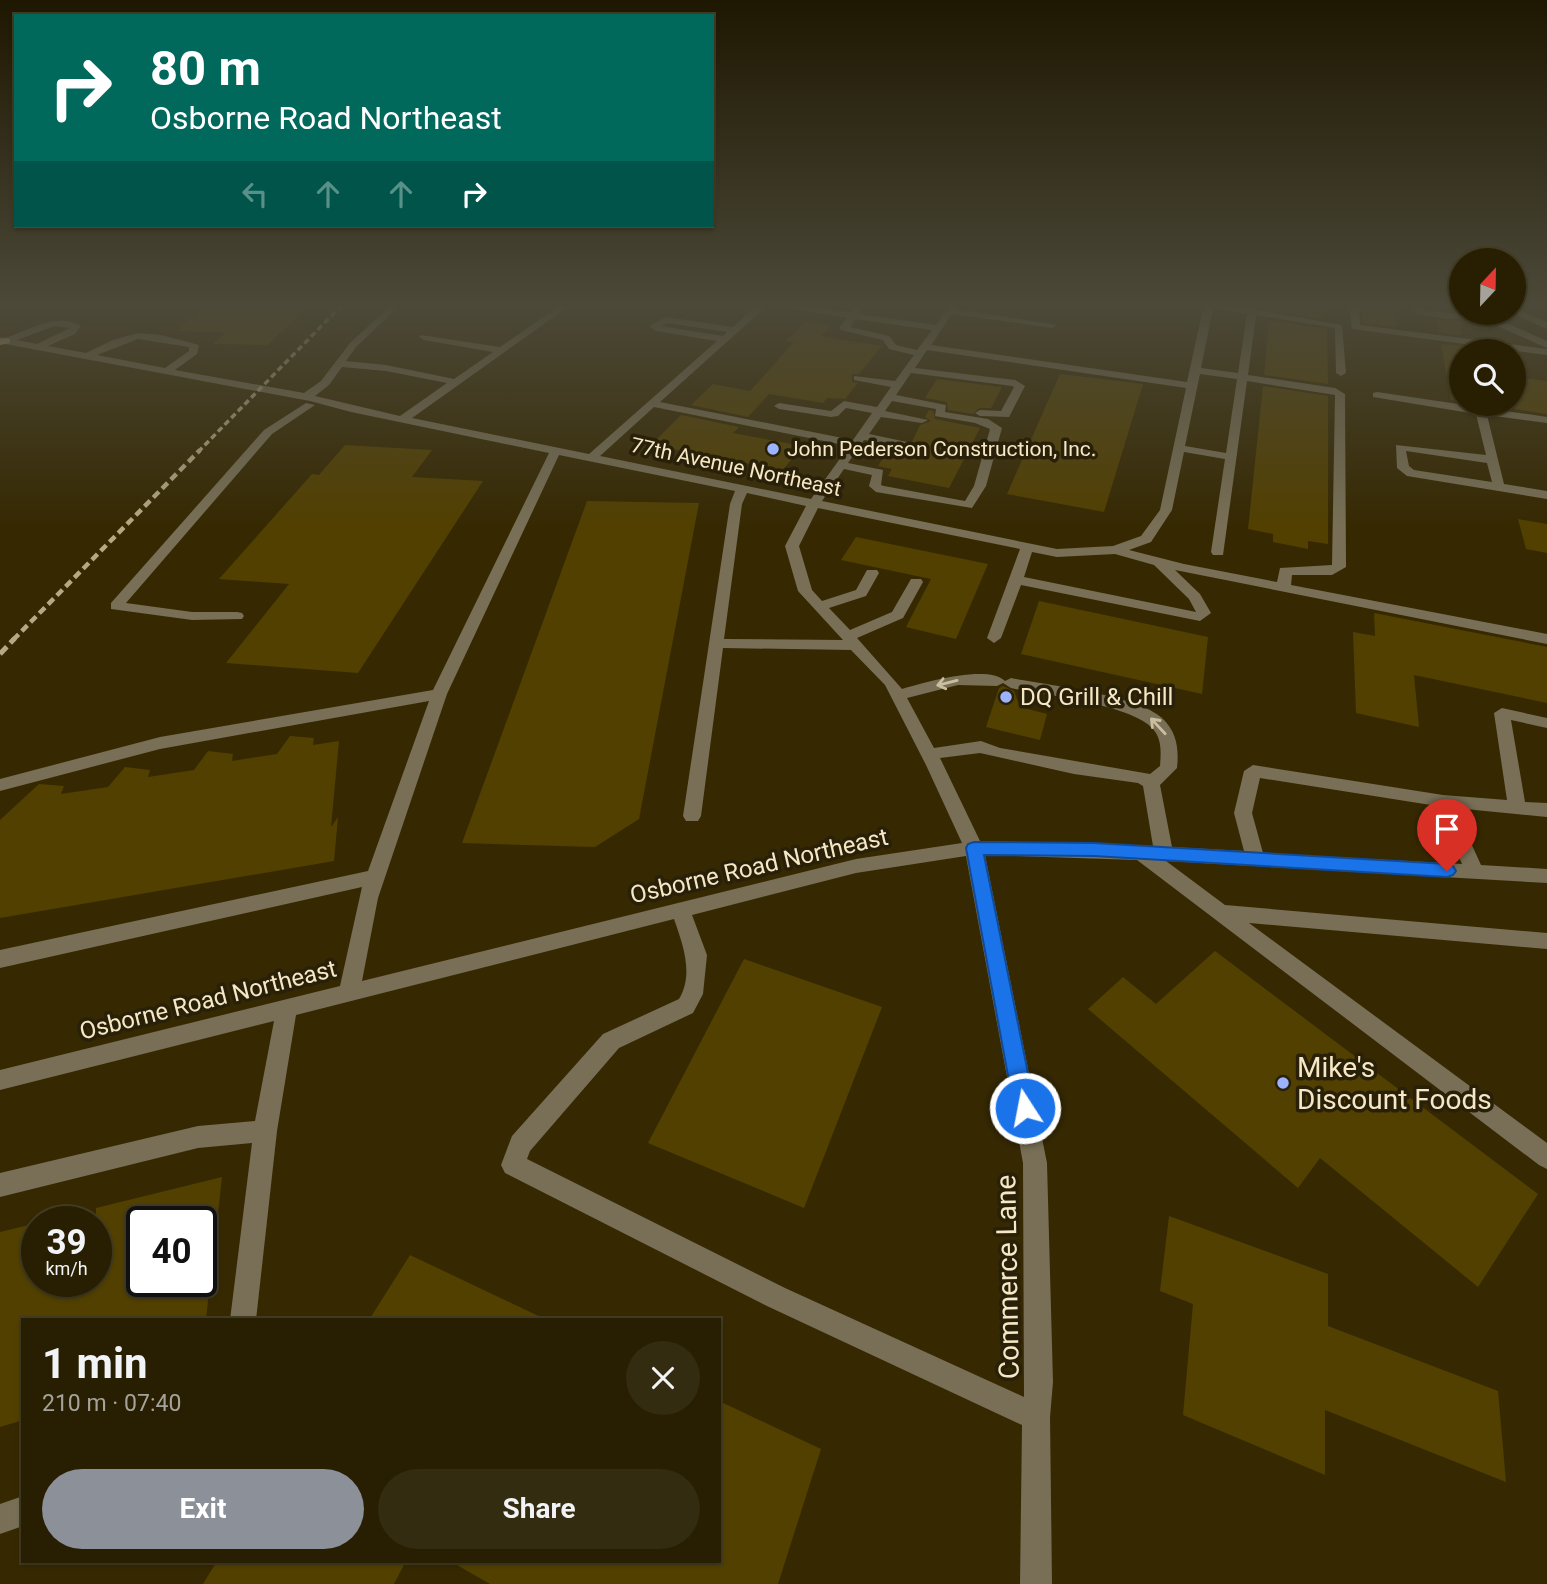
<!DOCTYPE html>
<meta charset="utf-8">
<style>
:root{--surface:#281f02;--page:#342c11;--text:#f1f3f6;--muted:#a5a299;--line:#443d24;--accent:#8c9099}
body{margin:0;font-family:Roboto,sans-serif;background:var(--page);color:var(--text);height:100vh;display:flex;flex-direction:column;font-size:26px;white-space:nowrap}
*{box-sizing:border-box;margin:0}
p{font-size:23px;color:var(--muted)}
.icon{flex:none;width:38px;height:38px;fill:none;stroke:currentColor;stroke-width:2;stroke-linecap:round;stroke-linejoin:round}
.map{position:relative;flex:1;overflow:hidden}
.panel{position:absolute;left:21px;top:1318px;width:700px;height:245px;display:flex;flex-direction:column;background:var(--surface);border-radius:0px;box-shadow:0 2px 5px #0004,0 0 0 2px var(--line)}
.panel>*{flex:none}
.guide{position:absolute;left:14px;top:14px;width:700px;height:214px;border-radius:0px;box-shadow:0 2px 5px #0004,0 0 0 2px var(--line);background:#00695c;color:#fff;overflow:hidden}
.needle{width:46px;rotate:22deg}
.buttons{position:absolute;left:1449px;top:248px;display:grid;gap:14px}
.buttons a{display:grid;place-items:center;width:77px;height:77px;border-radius:50%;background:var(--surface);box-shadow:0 2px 5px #0004,0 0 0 2px var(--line);font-size:35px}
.speed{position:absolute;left:21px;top:1206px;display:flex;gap:14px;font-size:35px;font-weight:700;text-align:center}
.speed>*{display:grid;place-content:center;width:91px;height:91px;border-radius:50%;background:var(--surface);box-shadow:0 2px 5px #0004,0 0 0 2px var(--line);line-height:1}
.speed small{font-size:18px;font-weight:400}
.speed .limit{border:4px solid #111;border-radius:10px;background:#fff;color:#111}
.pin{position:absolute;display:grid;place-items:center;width:60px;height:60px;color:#fff;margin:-72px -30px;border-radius:50% 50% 50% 0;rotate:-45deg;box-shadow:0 0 7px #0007}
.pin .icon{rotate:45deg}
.me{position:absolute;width:77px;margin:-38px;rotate:349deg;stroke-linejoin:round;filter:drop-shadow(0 0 5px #0008)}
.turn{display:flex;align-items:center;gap:24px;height:147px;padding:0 21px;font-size:32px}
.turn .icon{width:91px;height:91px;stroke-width:2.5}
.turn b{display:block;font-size:49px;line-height:60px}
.lanes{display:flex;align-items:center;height:66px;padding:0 21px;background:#0003;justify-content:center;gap:35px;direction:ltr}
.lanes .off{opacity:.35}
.round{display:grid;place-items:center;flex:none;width:74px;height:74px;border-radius:37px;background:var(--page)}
.summary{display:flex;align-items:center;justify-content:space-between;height:119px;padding:0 21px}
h1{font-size:42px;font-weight:700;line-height:52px}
.primary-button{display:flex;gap:14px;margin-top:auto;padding:14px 21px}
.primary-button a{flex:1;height:80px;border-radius:42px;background:var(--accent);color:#fff;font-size:28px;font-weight:700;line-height:80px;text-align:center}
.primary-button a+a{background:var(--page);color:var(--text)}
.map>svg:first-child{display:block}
.building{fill:#524001}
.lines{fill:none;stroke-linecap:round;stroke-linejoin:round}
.minor{fill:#786f56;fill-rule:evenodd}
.major{fill:#c6b27e;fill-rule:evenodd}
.rail-far2{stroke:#b6a884;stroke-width:3.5;stroke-dasharray:6 3.5;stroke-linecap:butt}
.rail-far1{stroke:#b6a884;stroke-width:4.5;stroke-dasharray:8 4.5;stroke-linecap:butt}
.rail{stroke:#b6a884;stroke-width:5;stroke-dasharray:10 5;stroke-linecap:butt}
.oneway{stroke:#cabe9e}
.route{fill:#1a73e8;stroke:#114b97;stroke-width:2}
.poi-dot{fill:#9cb4fd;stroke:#29200a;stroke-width:2.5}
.labels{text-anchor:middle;stroke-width:7;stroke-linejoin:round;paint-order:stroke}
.far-poi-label{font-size:21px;fill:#f6e8c5;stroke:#29200a;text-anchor:start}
.far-street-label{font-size:21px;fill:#f6e8c5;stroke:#29200a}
.poi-label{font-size:24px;fill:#f6e8c5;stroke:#29200a;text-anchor:start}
.street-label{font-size:24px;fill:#f6e8c5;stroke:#29200a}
.near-poi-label{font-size:28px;fill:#f6e8c5;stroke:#29200a;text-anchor:start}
.near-street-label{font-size:28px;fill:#f6e8c5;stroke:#29200a}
</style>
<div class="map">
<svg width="1547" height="1584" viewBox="0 0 1547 1584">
<rect width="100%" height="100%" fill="#362902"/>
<!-- building -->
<g class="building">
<path d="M207,304h103l-42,41 -55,-1 13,-12 -50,-1z"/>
<path d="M1271,304h52v15l-53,-9z"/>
<path d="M1362,304h32l3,23 -34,-4z"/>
<path d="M1269,320l58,9 1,55 -64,-9z"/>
<path d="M1437,320l24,1v14l-22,-2z"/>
<path d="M805,322l25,4 -9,10 61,10 -23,28h-7v8l6,1 -13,16 -18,-1 -4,5 -54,-9 -21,23 -57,-12 22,-21 37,7 44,-49 -8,-1z"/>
<path d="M1441,344l20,2v56l-10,-2z"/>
<path d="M1060,374l83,10 -39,128 -97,-18z"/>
<path d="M1514,377l33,4v33l-33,-5z"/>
<path d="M937,379l65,8 -11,21h-12l-6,6 -25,-4 -1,-8 -22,-4z"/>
<path d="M1263,386l65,10v148l-20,-3v8l-35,-7v-8l-25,-5z"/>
<path d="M929,410l4,1 2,8 45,9 -31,60 -61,-12 4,-7 -14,-3 11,-17 15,2 5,-3 11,-23 11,-4 -6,-4z"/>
<path d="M681,415l58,12 -6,6 69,13 -19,24 -132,-25z"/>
<path d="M345,445l87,5 -20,27 71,4 -125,192 -132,-10 63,-79 -70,-5 93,-105 7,1z"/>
<path d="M587,501l112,2 -60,316 -44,28 -133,-4z"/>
<path d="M1518,519l29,5v29l-21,-4z"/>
<path d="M856,537l132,27 -32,75 -50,-12 25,-48 -90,-19z"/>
<path d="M1039,601l169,36 -6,57 -181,-40z"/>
<path d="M1374,613l173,34v56l-133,-28 5,52 -63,-14 -3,-81 22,4z"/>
<path d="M1003,686l11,5 6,16 27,7 -7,26 -54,-13 13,-39z"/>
<path d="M290,736l24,2 -1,7 26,-4 -8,86 7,-10 -4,44 -334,57v-98l39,-36 25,2 -3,8 47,-7 17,-20 25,3 -2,7 46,-7 14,-19 25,3 -1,7 45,-7z"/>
<path d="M1215,951l323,243 -60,93 -158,-129 -22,30 -210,-179 35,-32 33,27z"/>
<path d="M744,959l138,48 -78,201 -156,-65z"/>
<path d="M222,1177l-9,82 -12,-1v-36h-59v59h68l-4,39h-183v100l-23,7v-195l37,-9v58h59v-73z"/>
<path d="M1169,1216l159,58v52l170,65 8,91 -181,-72v65l-142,-60 10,-111 -33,-13z"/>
<path d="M410,1255l137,65h-178z"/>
<path d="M719,1401l102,48 -43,135h-288l-40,-23h269z"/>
<path d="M217,1561h189l-12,23h-191z"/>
</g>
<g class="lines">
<!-- minor -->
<g class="minor">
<path d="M392,304h9l-45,43 -10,14 40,4 68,14 39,-27 -69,-12 -5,-3 2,-2 79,12 62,-43h10l-160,114 177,36 128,-113 -61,-10 -7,-5 17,-9 67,10 25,-23h34l58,8 6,-8h9l-6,10 77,11 14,-21h9l-3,5 101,16 -5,3 -100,-14 -21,31 256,37 17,-78 44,4v-4h10l-1,6 85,15 4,48 -5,3 -5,-3 -1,-45 -79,-13 -8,60 87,13 10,6 1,173 -14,8h-40l-1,10 256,49v10l-372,-74 25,24 11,19 -11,8 -179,-36 -20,53 -7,5 -7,-5 33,-89 -202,-41 -19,38 13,44 10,11 34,-11 11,-20h10l2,3 -13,23 -37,12 21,22 42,-18 19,-33h10l2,3 -20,36 -46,20 45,51c22,-6 85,-25 103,-8l6,-3c36,7 126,17 151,40 15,14 17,31 15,50l-17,17 12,62 72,4 -10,-38 10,-42 9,-6 190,30 64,5 -13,-87 8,-5 45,10v10l-36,-8 14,82 22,1v14l-92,-9 26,57 66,4v14l-381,-22 59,44 322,28v16l-298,-26 298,220v26l-8,-4 -402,-305 -152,-5 62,308 6,219 -3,35 2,167h-32l2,-159 -255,-119 -262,-133 -4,-8 11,-29 91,-102 76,-35c15,-25 4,-54 -5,-80l-378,96 -19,116 -21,189h-26l22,-177 -54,5 -198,49v-24l198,-47 57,-5 19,-100 -274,69v-20l340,-84 22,-99 -362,81v-18l368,-79 61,-170 -269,48 -160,42v-12l160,-42 273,-47 116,-237 -198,-41 -41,-11 -310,-58v-6l6,1c22,-8 52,-26 75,-12l-6,8 -27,12 38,7 27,-13 25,-7 23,2 38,10 -2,9 -22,16 129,23 17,-12 29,-38zM768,305l79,13 -8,10 2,2 42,10 6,9 25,6 -19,26 -41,-5v4l37,7 -14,20 -33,-6 -13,10 -52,-8 -5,3 5,3 52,8 7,-1 8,-8 26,5 -19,27 -193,-38zM1213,308l34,6 -9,59 -37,-5zM855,319l77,11 -15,20 -21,-5 -7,-9 -39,-9zM667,323l60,9 -4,4 -62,-10zM55,326l15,2 -33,16 -20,-4zM138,339l51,8v4l-24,17 -68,-13zM927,350l259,38 -26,122 -19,26 -28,10 -56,3 -235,-48 22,-32 28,6 -3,11 7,6 96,16 14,-22 16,-58 -14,-9 -43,-7 1,-7 -50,-10 15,-22 101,13 2,1 -13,24 -21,-1 -5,3 5,3 29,1 16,-31 -10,-6 -100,-12zM342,367l44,4 61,12 -47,33 -85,-20 14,-11zM1200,374l37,5 -11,74 -41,-7zM1247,381l88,14 -3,170 -52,3 -3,14 -93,-18 -55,-14 22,-8 21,-32 12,-58 41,7 -14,93 2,3h10zM892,401l44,8 -1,7 40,7 15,6 -16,57 -9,15 -81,-15 -3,-1 2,-15 -35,-7 16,-23 43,6v-4l-38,-8 12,-17 41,6 6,-3 -43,-9zM654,407l195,39 -38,53 -211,-43zM559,455l176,36 -5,13 -47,312 3,5h12l3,-5 22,-168 128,2 34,35 41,80 36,78 -106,16 -494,122 16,-83 69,-204zM747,493l59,13 -21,40 13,45 45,49 -119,-1 18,-135zM1032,552l25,5 58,-3 39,11 35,34 7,13 -172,-35zM1003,683l8,5c33,7 122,17 142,41 9,10 8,24 7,37l-10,8 -150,-26 -19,-7 -47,7 -27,-50 51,-13 39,1zM980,753l94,21 64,9 5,3 10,60 -173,-5 -40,-83zM1260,778l177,28 25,58 -199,-11 -11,-40zM966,856l57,307 1,234 -239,-109 -258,-129 3,-8 89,-103 74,-35 10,-19 4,-39 -15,-40 164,-42z"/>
<path d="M1349,304h10l1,21 187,24v6l-195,-26z"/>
<path d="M1411,304h10v5l26,4h37l63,28v7l-70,-31 -30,2 -33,-6z"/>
<path d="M1514,308l33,14v7l-36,-16z"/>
<path d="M1377,392l170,25v6l-60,-8 17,69 43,7v8l-140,-23 -10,-8 -1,-23 90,10 -10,-41 -103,-17v-4zM1406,451l81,12 5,19 -78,-12 -5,-4z"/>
<path d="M306,403l9,2 -43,29 -146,169 66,9h45l5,1 2,3 -2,3 -50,1 -81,-11v-6l153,-173z"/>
<path d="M23,1496v30l-23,8v-30z"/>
</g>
<!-- major -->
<path class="major" d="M7,338l3,1v4l-10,2v-6z"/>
<!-- rail-far2 -->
<path class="rail-far2" d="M198,452l145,-148"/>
<!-- rail-far1 -->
<path class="rail-far1" d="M13,640l187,-190"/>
<!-- rail -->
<path class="rail" d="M0,654l15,-16"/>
</g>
<!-- one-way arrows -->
<defs><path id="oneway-shaft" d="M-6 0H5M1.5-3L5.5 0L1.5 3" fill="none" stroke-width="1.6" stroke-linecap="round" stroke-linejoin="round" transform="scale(1.75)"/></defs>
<g class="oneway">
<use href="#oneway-shaft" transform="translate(947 683) rotate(166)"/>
<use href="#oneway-shaft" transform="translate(1158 726) rotate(-133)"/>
</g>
<!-- sky -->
<linearGradient id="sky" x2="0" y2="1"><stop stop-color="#1e1701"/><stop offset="0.58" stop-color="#4c4939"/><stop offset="1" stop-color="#4c4939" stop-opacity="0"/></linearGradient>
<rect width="1547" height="526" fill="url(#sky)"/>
<!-- route -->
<path class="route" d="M974,842l120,1 353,21 6,2 3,5 -3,4 -6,2 -353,-21 -110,-1 51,253 -3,7 -7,3 -8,-3 -3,-7 -48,-260 2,-4z"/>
<!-- markers -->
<g class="poi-dot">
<circle cx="773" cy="449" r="7"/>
<circle cx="1006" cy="697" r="7"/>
<circle cx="1283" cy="1083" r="7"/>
</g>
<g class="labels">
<!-- far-poi labels -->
<g class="far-poi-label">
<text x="787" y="456">John Pederson Construction, Inc.</text>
</g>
<!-- far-street labels -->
<g class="far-street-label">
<text transform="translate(736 467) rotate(12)" y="7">77th Avenue Northeast</text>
</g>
<!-- poi labels -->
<g class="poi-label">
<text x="1020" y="705">DQ Grill &amp; Chill</text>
</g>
<!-- street labels -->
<g class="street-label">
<text transform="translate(759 866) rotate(-13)" y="8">Osborne Road Northeast</text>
<text transform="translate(208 1000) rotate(-14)" y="8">Osborne Road Northeast</text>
</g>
<!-- near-poi labels -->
<g class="near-poi-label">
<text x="1297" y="1077">Mike's<tspan x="1297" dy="32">Discount Foods</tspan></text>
</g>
<!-- near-street labels -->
<g class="near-street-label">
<text transform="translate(1007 1277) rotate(-91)" y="10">Commerce Lane</text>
</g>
</g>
</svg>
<div class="buttons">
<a><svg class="needle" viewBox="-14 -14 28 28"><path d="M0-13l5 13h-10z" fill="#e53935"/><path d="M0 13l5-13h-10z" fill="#a5a299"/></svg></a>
<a><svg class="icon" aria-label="search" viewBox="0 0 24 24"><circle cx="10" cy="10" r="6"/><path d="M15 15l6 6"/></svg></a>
</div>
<div class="speed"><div>39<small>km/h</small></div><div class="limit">40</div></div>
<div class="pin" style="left:1447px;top:871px;background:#d93025"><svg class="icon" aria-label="arrive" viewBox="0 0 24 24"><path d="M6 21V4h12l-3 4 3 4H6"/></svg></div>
<svg class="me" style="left:1025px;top:1108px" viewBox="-20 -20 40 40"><circle r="17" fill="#1a73e8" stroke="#fff" stroke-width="3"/><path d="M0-11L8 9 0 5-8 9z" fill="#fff"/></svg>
<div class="guide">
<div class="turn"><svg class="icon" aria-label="right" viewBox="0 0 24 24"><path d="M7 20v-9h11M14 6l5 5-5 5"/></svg><div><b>80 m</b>Osborne Road Northeast</div></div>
<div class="lanes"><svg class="icon off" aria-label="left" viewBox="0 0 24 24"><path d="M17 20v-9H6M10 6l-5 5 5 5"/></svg><svg class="icon off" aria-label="ahead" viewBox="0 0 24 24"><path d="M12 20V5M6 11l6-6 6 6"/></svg><svg class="icon off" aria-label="ahead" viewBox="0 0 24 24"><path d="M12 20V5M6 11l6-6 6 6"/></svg><svg class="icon" aria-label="right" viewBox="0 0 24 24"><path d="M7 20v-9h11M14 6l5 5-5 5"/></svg></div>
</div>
<section class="panel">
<div class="summary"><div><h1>1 min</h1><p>210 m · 07:40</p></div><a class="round"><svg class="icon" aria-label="close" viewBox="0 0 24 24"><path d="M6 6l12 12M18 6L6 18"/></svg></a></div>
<div class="primary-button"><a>Exit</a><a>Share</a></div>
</section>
</div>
